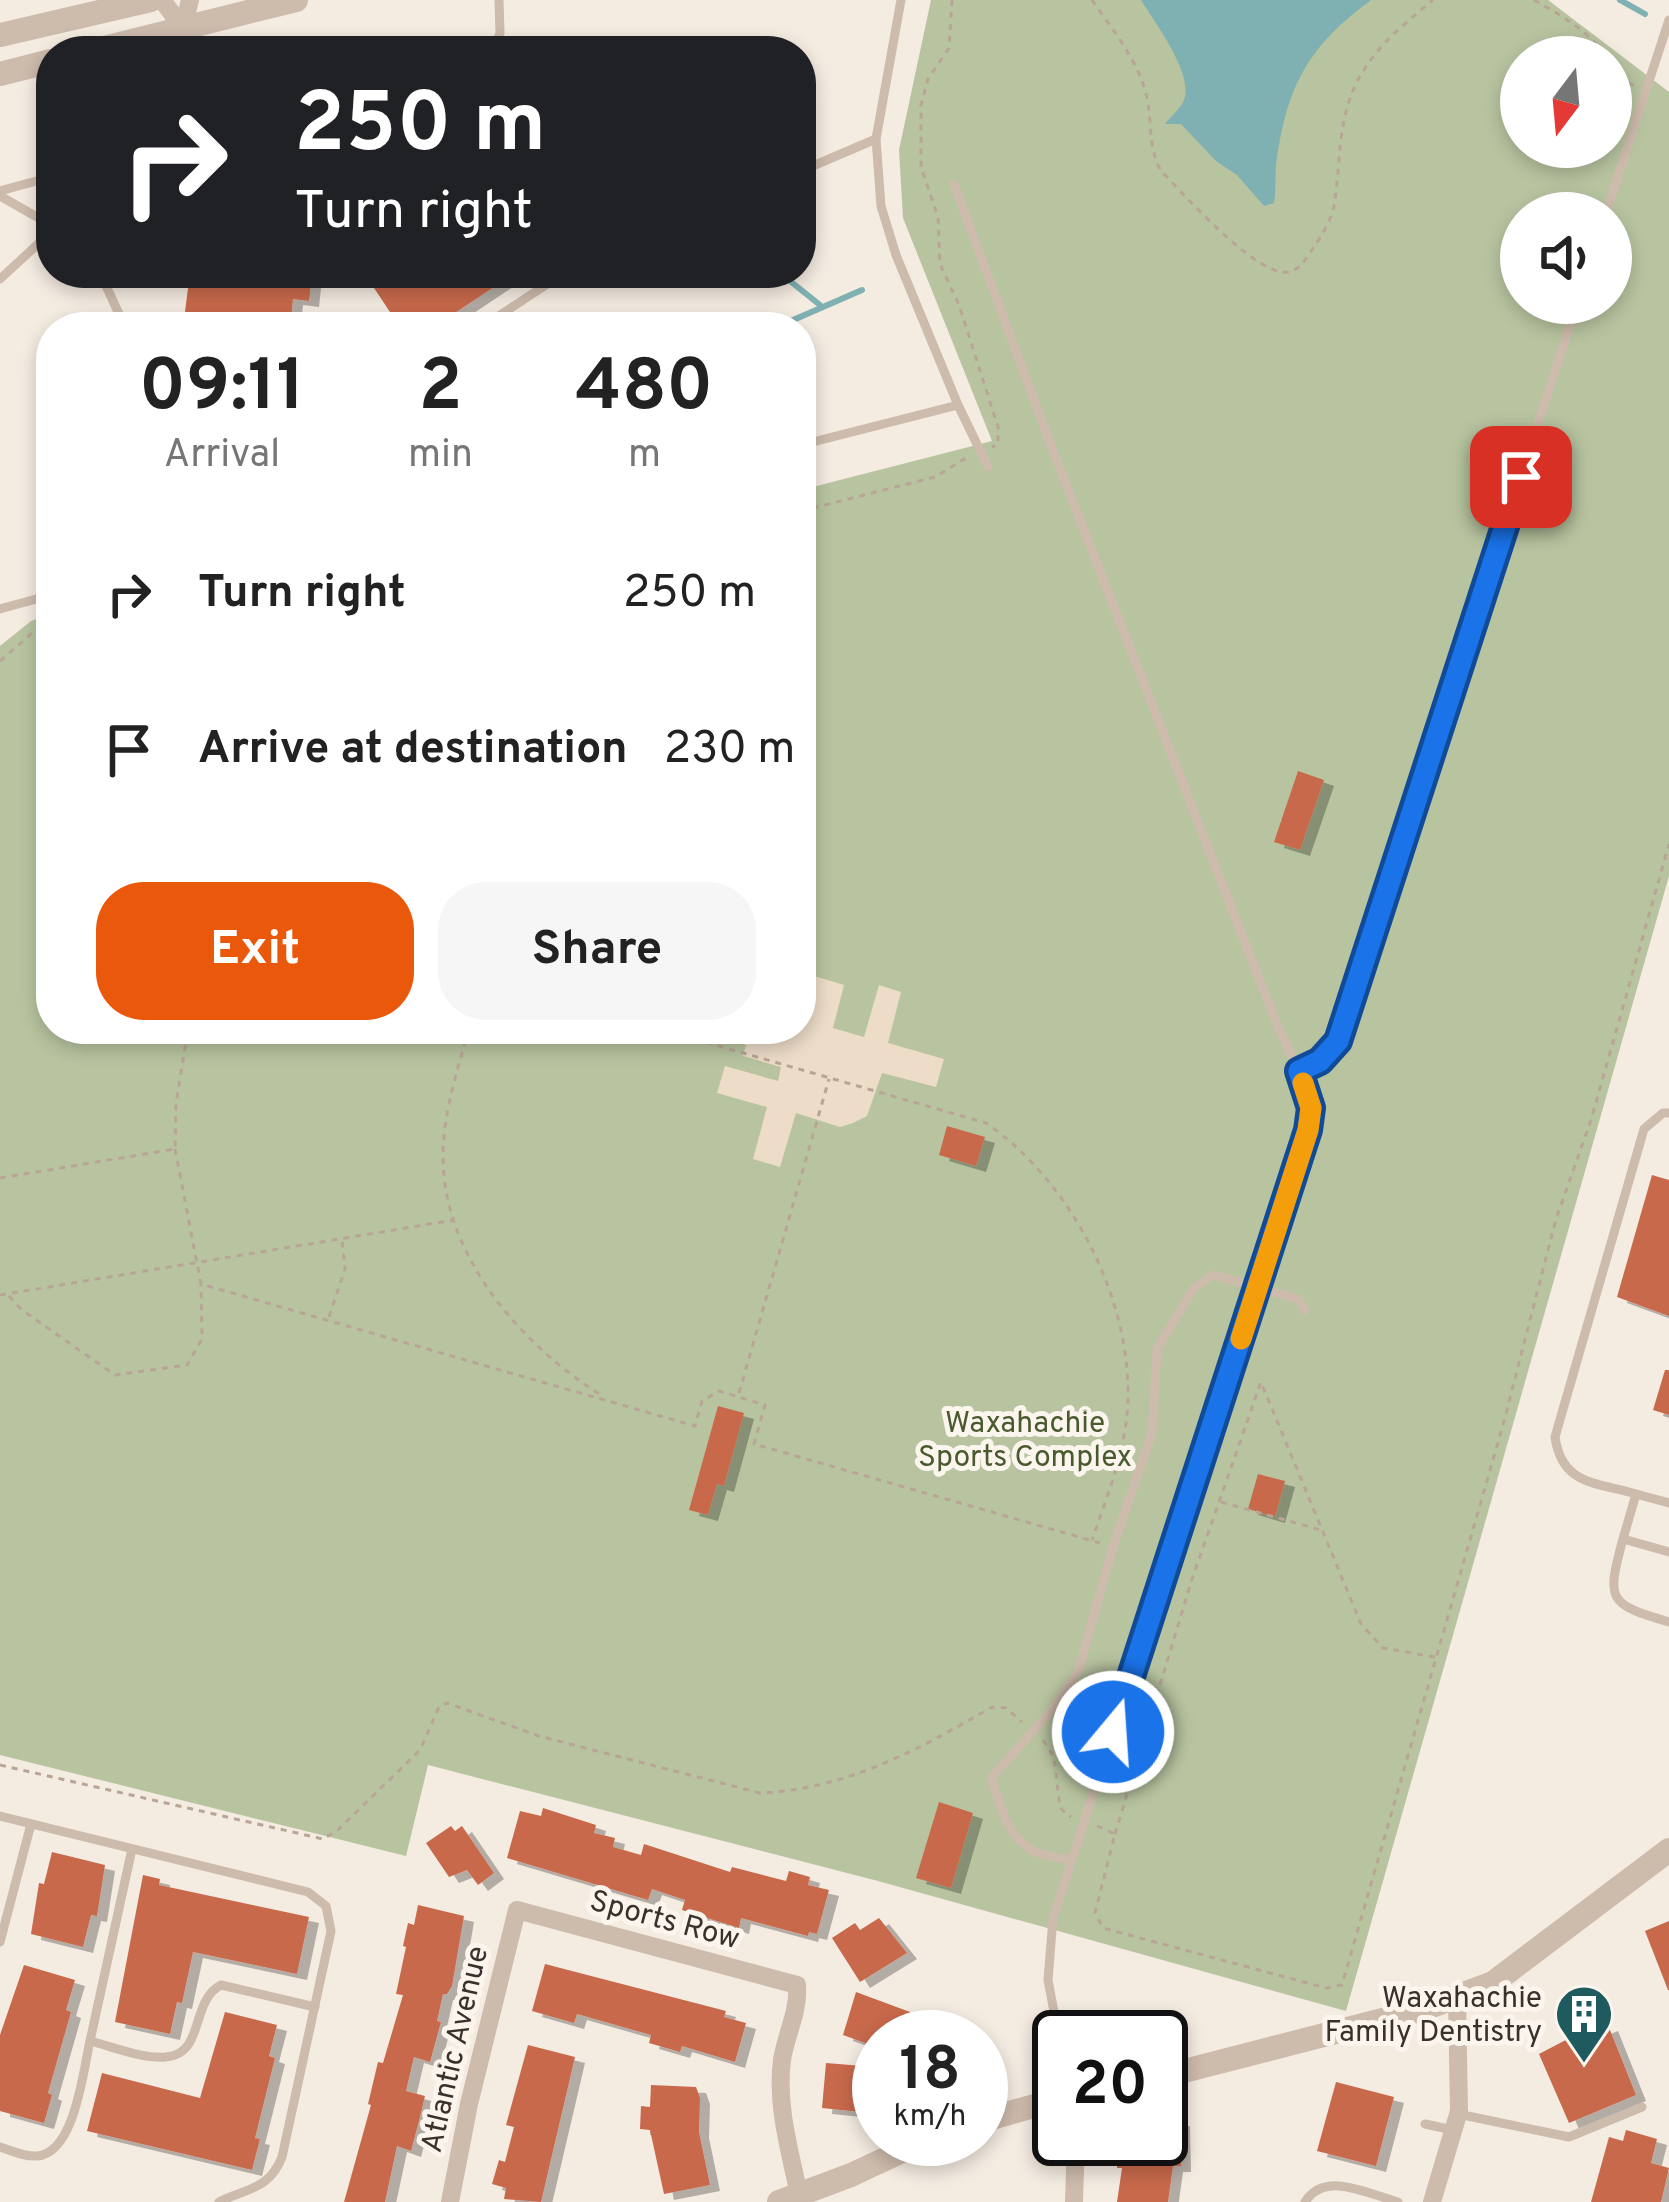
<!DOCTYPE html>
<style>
:root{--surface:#fff;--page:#f6f6f6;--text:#222;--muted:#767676;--accent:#ea580c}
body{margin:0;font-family:Overpass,sans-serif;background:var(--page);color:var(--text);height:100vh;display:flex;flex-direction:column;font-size:45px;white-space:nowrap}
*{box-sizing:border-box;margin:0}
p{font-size:39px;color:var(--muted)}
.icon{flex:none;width:66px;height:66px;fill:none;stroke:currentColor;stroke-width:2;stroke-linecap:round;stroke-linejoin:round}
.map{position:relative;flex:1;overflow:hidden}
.drawer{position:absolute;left:36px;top:312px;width:780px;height:732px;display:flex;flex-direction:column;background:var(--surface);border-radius:48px;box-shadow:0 6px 18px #0003}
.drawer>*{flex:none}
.top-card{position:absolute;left:36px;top:36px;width:780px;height:252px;border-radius:48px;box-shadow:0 6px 18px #0003;background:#202124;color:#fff;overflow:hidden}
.needle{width:78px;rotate:196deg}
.fabs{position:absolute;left:1500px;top:36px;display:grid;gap:24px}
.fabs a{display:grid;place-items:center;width:132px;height:132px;border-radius:50%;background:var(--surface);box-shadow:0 6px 18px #0003;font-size:60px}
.speed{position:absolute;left:852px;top:2010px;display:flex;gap:24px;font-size:60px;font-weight:700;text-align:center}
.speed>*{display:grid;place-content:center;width:156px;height:156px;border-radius:50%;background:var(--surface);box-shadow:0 6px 18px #0003;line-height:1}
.speed small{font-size:30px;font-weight:400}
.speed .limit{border:6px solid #111;border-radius:18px;background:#fff;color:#111}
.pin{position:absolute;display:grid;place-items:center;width:102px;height:102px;color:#fff;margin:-51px;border-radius:24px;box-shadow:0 6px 18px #0006}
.me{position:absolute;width:132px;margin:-66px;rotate:18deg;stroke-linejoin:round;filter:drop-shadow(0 0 9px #0008)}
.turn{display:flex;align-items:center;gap:42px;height:252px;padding:0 60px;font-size:54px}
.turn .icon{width:156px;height:156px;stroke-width:2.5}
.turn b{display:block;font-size:84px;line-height:102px}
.eta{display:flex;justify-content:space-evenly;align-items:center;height:204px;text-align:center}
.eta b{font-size:72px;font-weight:700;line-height:84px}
.primary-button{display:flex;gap:24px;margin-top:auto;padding:24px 60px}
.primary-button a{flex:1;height:138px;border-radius:48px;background:var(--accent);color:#fff;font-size:48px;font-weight:700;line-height:138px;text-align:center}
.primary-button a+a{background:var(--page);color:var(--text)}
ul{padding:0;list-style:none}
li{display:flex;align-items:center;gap:36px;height:156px;padding:0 60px}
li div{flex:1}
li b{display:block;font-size:45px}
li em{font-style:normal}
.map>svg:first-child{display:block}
.green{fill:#b8c4a0;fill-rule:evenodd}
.plaza{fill:#ecdcc8}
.water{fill:#7fb0b2}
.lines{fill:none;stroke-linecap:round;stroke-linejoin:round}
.stream{stroke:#7fb0b2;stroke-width:6}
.building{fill:#c8694b;filter:url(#shadow)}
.path{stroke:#b9a596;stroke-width:3;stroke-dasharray:6 6;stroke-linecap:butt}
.service{stroke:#cdbbac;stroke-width:9}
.minor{stroke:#cdbbac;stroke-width:18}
.tertiary{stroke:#cdbbac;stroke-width:24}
.route-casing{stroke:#114b97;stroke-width:30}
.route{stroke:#1a73e8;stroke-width:21}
.slow{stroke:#f59e0b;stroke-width:21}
.labels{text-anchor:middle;stroke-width:10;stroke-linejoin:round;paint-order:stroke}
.park-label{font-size:30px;fill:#4a5a2e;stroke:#fbf5ee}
.street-label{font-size:30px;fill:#3b302b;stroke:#fbf5ee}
.poi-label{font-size:30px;fill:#3b302b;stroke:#fbf5ee;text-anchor:end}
</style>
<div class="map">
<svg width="1669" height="2202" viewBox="0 0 1669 2202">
<defs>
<filter id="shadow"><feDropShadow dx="10" dy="6" stdDeviation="0" flood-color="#0004"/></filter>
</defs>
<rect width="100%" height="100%" fill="#f4ebe1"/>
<!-- green -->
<path class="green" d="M931,0h617l121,92v784l-323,1135 -468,-130 -450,-116 -22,91 -406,-101v-1109l31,-25 20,-7v415h750v-539l191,-49 -89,-223 -4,-68zM1521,57h90v90h-90zM1521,213h90v90h-90z"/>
<!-- plaza -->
<path class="plaza" d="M804,973l40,12 -11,43 31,9 15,-52 22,7 -13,51 56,16 -8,28 -54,-14 -15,43 -14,7 -13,4 -44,-14 -16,54 -27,-8 14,-52 -50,-14 8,-27 53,15 3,-14 -38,-11 3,-11 -6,-2 4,-14h57z"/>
<!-- water -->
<path class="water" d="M1141,0h230c-64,47 -85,88 -95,166 -1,12 0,25 -2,37l-10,3 -27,-31 -21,-14 -35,-37h-16c5,-7 16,-16 19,-24 10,-27 -30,-78 -43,-100z"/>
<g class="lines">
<!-- stream -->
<g class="stream">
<path d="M1620,0l25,14"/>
<path d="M780,273l40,32"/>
<path d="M777,327l85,-37"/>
</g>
</g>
<!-- building -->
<g class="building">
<path d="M190,273h122l-3,28 -16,-2 -3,28h-107z"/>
<path d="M364,273h151l-81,54h-34z"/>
<path d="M1298,771l26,9 -24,70 -26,-8z"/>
<path d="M947,1126l38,11 -9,29 -37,-11z"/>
<path d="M1652,1175l17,5v136l-52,-19z"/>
<path d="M1665,1370h4v45l-16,-5z"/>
<path d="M718,1406l26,7 -20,73 -7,-2 -9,31 -19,-5z"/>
<path d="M1258,1474l27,7 -10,36 -27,-8z"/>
<path d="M939,1802l34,11 -22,75 -35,-10z"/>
<path d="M543,1808l53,17 -2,8 21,5 -2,9 28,8 3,-11 86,28 2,-5 54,14 3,-10 21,6 -2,8 21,5 -12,44 -8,-2 -1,4 -67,-18 -2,10 -57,-18 3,-10 -33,-11 -4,11 -141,-42 13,-47 21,5z"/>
<path d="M451,1826l4,5 7,-5 32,47 -16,12 -11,-15 -18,7 -23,-34z"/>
<path d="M52,1852l53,13 -8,51 -6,-1 -8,32 -52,-13 8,-51 5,1z"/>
<path d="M143,1875l17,4 -1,6 150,32 -12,57 -104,-22 -11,51 -5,-1 -7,32 -55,-12z"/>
<path d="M418,1905l46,11 -12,70 -5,8h-4l-6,27 4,1 -11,40 -16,-5 -8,34 19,5 -6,25 -8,30 -14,-5 -12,56h-41l27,-97 -3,-1 10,-42 5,1 20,-68 -7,-1 10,-47 -3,-1 5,-23 6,2z"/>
<path d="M879,1918l28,35 -47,29 -28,-44 23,-15 5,7z"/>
<path d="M1669,1921v69h-1l-23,-59z"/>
<path d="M545,1964l181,47 -2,6 22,6 -11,39 -53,-16 -2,6 -31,-9 2,-8 -74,-21 -3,9 -42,-12z"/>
<path d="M24,1965l51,15 -9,30 5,2 -23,81 4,2 -8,28 -44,-12v-76z"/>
<path d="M856,1992l54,20 -9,25h-22v11l-36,-13z"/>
<path d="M225,2012l52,13 -8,31 6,2 -20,80 5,1 -8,31 -165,-39 15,-58 98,25z"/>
<path d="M1608,2025l28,70 -67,28 -30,-69 44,-23 1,4z"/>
<path d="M528,2045l47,12 -34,145 -37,-3 2,-11 -14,-4 7,-24 6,2 9,-35 -8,-2z"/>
<path d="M826,2063l49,4 -4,46 -49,-5z"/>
<path d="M1336,2082l58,15 -18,69 -59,-15z"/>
<path d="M651,2085l45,2 4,11 -1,34 11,53 -46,9 -14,-64 -10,-1 1,-23 9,1z"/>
<path d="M1180,2120l1,46h-8l-5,36h-51l5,-34h-5l-1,-29h45v-18z"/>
<path d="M1626,2130l31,9 -6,24 18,5 -8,34h-70l18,-65 14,4z"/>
</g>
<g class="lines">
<!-- path -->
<g class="path">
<path d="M952,0l-3,48 -21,31 -7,26v62l17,50 2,47 19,41 40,125 -2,15 -5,2"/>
<path d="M1092,0c19,28 46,60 54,94 7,26 1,53 15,77 22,22 96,107 128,101 12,-3 18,-15 25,-25 8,-12 17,-27 20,-41 7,-42 3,-87 24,-126 18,-34 46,-56 75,-80"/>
<path d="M1534,0c26,15 56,31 71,57"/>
<path d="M1611,68l5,9 19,9"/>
<path d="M801,511l134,-34 31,-19"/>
<path d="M0,661l38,-33 13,-5"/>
<path d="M469,1029c-12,42 -26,85 -26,128 0,100 80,190 161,240"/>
<path d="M660,1029l326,94c84,58 144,172 142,275 -1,49 -20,96 -36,142"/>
<path d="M175,1149l26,135 494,142 7,-25 17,-10 46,14 -11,39 346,99"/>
<path d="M0,1178l175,-29 1,-45 12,-75"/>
<path d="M0,1295l454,-75"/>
<path d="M9,1296l13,14 93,65 72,-10 15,-26 -1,-54"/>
<path d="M329,1317l16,-48 -3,-29"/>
<path d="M739,1393l90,-314"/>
<path d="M1221,1502l100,28"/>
<path d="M1043,1740l11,17 6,51 11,9"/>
<path d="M0,1765l323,74 15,-9 82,-80 19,-43 8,-4 92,33 221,57c87,-4 158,-43 232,-86l14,1 16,14"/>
<path d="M1097,1826l18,8 -20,79 8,15 223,60 16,-3 161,-560 53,-206 35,-99 78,-276"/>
<path d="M1115,1834l77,-255 69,-197 100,242 22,24 52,9"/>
</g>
<!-- service -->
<g class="service">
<path d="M901,0l-25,139 5,67 15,49 62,150 30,62"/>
<path d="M493,51l7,-18 -1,-33"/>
<path d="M801,171l75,-32"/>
<path d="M954,184l96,259 228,584 21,44"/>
<path d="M0,191l51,-14"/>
<path d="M0,196l51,29"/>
<path d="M1606,213l63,-193"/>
<path d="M100,273l20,43v11"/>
<path d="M0,279l51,-47"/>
<path d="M482,327l82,-54"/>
<path d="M801,445l157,-40"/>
<path d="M0,609l51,-14"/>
<path d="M1669,1113h-6l-19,16 -89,308c7,48 40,45 81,57l-13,45 46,13"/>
<path d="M1636,1494l33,9"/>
<path d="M1623,1539c-17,62 -15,65 46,83"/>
<path d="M0,1816l308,76 18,14 5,25 -49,226c-13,33 -35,31 -63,45"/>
<path d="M1072,1859c-58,-1 -65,-33 -81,-81l61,-68 26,-38 35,-125 39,-114 5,-84 37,-61 20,-13 84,24 7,11"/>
<path d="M0,1942l31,-118"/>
<path d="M1059,2038l-11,-58 5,-62 255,-788 3,-22 -12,-37 21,-10 18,-20 239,-738"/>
<path d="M90,2041l42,-192"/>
<path d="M1458,2114l111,23 73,-30"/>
<path d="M1425,2124l28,6"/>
<path d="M0,2147c12,4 25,10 37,9 38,-3 46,-85 53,-115 24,6 52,18 76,16 39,-3 24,-56 55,-72l94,22"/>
<path d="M1305,2202c20,-32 63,-8 93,0"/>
</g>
<!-- minor -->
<g class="minor">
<path d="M162,0l21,28"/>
<path d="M183,28l7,-28"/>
<path d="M450,2202l19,-98 48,-194 280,75c2,27 -11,49 -15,75 -6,45 8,91 17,135"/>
<path d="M1074,2202l2,-63"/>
<path d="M1432,2202l27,-91 -2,-115"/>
</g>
<!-- tertiary -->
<g class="tertiary">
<path d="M0,35l151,-35"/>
<path d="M92,51l204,-51"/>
<path d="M0,74l51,-13"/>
<path d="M1161,2077l260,-67 72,-27 176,-133"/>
<path d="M981,2121l78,-22"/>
<path d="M779,2202l72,-27 77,-36"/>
</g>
</g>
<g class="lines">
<defs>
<path id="route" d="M1113,1732l195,-602 3,-22 -12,-37 21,-10 18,-20 183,-564"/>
</defs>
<!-- route casing -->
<use href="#route" class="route-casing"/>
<!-- route -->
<use href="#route" class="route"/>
<!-- slow -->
<path class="slow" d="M1241,1339l67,-209 3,-22 -8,-25"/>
</g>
<!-- icons -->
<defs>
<symbol id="building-pin" viewBox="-11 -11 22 30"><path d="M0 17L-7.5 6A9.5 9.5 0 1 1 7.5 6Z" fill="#1f5a5e" stroke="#fbf5ee"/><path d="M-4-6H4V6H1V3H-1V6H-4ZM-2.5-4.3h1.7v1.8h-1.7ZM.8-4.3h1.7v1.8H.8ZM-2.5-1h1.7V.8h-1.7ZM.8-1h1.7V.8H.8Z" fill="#fff"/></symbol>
</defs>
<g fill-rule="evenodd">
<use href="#building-pin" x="1551" y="1981" width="66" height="90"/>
</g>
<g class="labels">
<!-- park labels -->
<g class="park-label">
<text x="1025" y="1432">Waxahachie<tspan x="1025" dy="34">Sports Complex</tspan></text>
</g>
<!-- street labels -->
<g class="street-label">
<text transform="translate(665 1919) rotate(15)" y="10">Sports Row</text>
<text transform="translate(454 2049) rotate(-77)" y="10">Atlantic Avenue</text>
</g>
<!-- poi labels -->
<g class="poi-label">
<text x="1542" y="2007">Waxahachie<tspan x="1542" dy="34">Family Dentistry</tspan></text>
</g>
</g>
</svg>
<div class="fabs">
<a><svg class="needle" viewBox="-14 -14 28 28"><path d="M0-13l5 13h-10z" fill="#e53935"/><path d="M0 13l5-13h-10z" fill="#767676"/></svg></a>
<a><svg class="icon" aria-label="sound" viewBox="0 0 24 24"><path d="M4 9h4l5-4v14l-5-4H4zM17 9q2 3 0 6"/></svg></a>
</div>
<div class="speed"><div>18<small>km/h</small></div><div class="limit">20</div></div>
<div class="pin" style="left:1521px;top:477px;background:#d93025"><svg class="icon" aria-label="arrive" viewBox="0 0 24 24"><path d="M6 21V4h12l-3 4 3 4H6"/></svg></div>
<svg class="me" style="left:1113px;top:1732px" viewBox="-20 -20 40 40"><circle r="17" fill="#1a73e8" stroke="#fff" stroke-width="3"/><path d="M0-11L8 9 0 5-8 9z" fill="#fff"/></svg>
<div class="top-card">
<div class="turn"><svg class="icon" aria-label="right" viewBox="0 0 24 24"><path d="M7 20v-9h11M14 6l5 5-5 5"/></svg><div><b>250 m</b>Turn right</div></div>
</div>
<section class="drawer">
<div class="eta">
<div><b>09:11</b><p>Arrival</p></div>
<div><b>2</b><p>min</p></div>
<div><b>480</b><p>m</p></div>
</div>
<ul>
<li><svg class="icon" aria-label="right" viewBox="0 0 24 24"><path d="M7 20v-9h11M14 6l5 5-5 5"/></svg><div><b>Turn right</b></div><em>250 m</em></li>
<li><svg class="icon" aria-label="arrive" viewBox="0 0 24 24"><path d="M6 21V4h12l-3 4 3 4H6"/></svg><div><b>Arrive at destination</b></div><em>230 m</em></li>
</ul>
<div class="primary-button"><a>Exit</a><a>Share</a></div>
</section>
</div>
